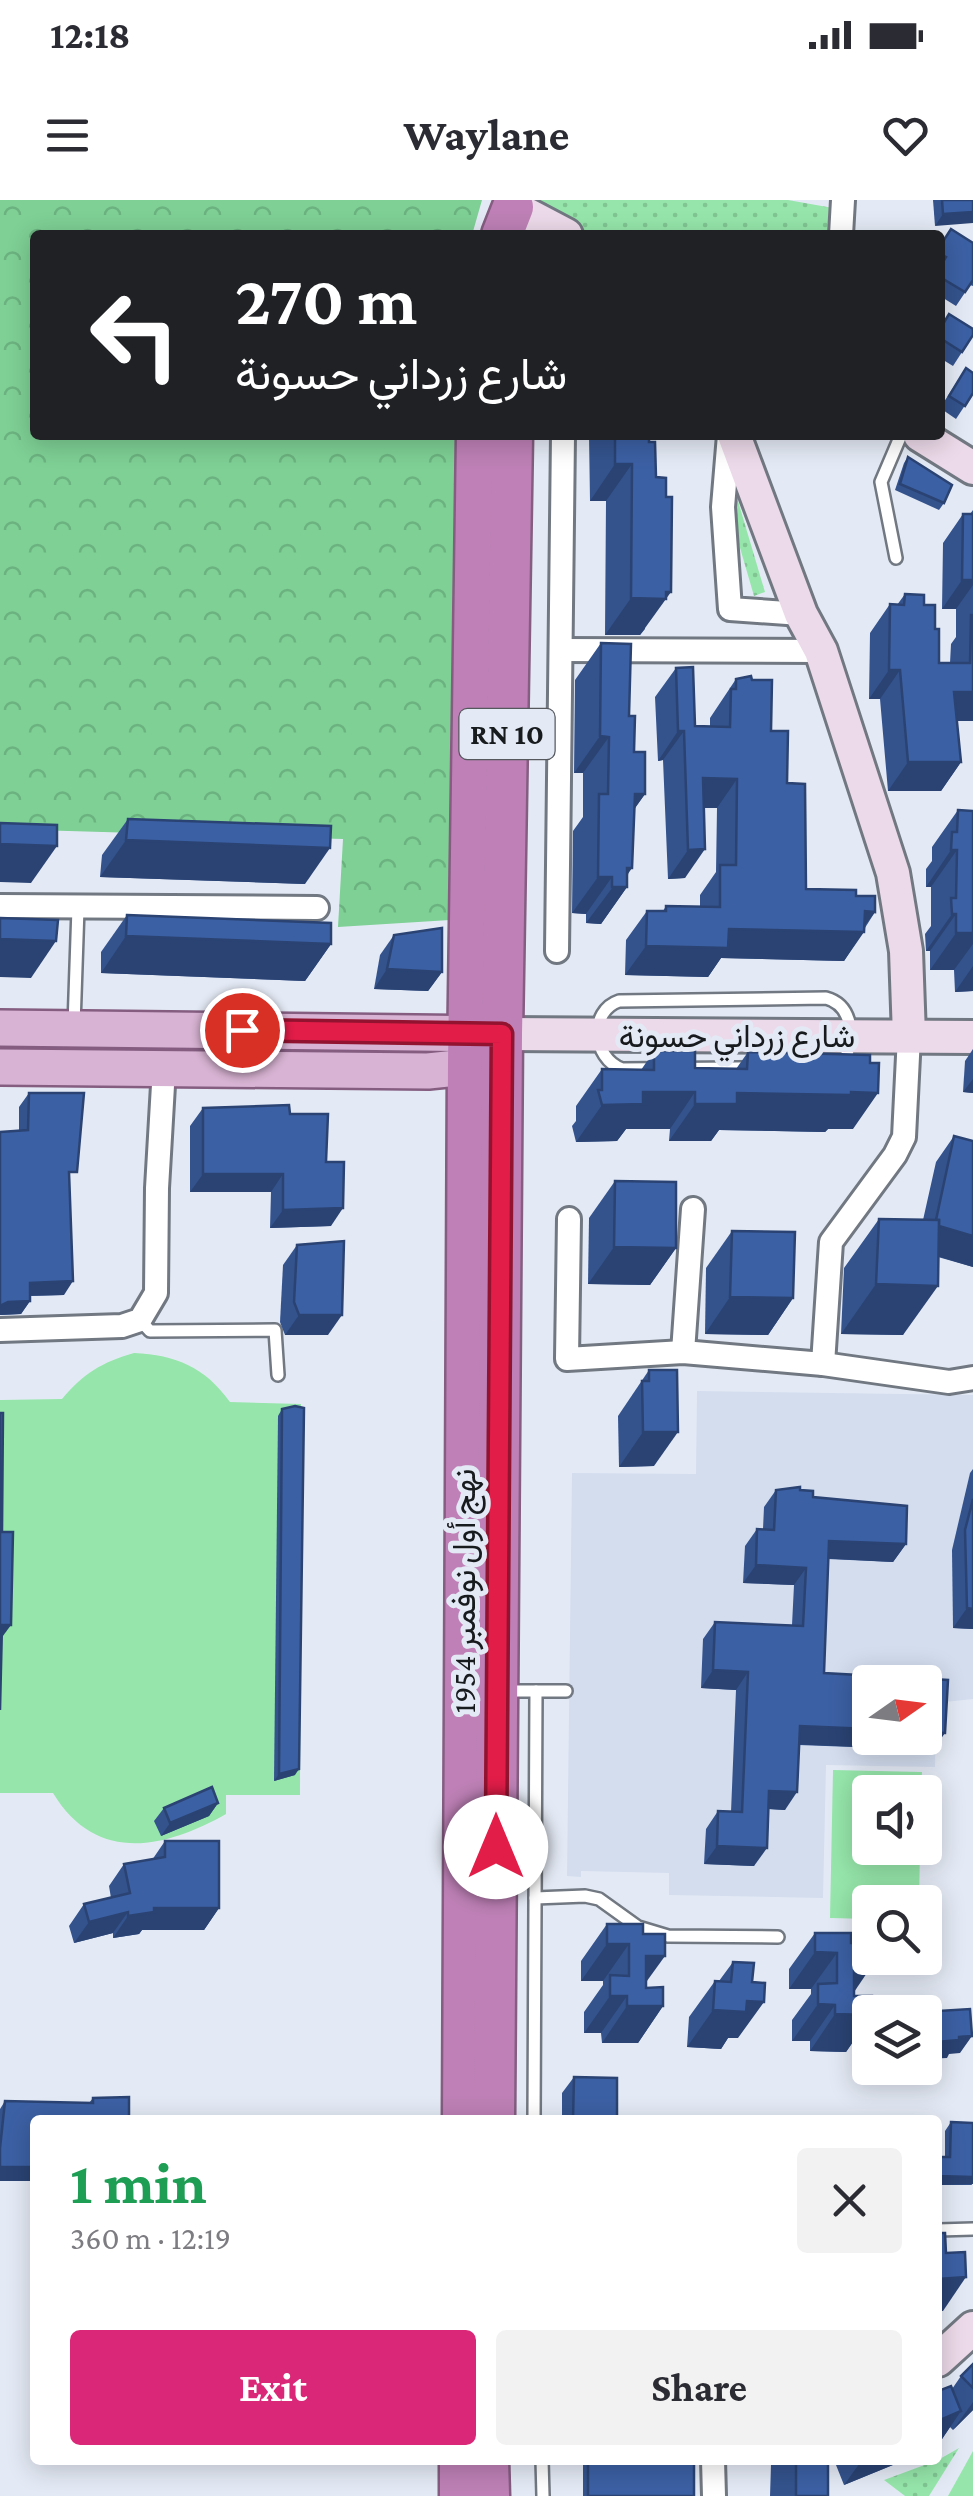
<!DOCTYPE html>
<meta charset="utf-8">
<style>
:root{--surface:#fff;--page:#f2f2f3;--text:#2b2b33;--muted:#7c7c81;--accent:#db2777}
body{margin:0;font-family:"Crimson Pro",Vazirmatn,serif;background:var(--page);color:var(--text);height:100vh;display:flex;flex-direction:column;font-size:38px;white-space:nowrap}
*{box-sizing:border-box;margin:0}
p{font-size:32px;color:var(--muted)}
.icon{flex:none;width:55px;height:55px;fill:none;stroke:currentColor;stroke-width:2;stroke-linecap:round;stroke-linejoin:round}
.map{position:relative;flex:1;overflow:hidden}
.drawer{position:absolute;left:30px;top:1915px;width:912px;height:350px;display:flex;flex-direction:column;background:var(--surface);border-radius:10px;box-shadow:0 5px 25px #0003}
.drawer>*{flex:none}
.hud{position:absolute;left:30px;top:30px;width:915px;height:210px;border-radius:10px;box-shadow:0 5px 25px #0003;background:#202124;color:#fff;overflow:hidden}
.needle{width:65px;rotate:76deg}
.tools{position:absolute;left:852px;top:1465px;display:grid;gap:20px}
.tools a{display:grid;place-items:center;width:90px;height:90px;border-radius:10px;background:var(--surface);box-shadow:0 5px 25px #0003;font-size:50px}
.pin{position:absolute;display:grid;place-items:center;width:85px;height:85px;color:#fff;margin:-42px;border:5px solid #fff;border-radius:50%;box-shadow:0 2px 10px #0007}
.me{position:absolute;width:110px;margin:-55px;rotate:0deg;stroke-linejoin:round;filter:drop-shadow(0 0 8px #0008)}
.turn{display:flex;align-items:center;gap:35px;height:210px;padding:0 40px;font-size:45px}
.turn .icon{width:130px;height:130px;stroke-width:2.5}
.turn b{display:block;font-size:70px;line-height:85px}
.round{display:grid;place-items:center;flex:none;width:105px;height:105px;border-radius:10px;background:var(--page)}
.head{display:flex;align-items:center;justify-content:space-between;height:170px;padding:0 40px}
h1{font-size:60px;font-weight:700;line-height:75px;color:#1e9e55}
.action{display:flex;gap:20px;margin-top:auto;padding:20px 40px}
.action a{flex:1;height:115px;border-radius:10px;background:var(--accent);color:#fff;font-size:40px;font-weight:700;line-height:115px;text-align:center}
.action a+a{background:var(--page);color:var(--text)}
.status{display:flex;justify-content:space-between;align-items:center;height:70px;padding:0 50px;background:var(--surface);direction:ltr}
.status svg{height:28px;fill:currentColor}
header{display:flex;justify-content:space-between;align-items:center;height:130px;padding:0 40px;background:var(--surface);font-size:45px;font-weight:700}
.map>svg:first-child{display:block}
.built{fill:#d3ddee;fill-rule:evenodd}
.grass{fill:url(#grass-dots)}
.forest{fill:url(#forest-crowns)}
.pitch{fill:#96e6ab}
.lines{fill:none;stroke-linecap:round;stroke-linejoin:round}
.lane-casing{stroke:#727881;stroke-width:16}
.street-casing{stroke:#727881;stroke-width:28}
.secondary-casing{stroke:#727881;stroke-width:38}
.primary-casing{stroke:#845d81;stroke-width:40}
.highway-casing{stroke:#845d81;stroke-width:45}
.lane{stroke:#fff;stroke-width:11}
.street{stroke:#fff;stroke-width:22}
.secondary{stroke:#ecd9e9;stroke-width:32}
.primary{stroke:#d8b3d3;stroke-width:35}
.highway{stroke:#be80b6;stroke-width:40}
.wall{fill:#34538d}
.shaded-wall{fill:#2a4373}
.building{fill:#3c60a4;stroke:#2a4373;stroke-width:2.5}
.route-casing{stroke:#92132f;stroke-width:25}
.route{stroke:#e11d48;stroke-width:18}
.labels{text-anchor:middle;stroke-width:10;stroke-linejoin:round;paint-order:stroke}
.shield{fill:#e4eaf5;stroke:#55595e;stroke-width:2.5}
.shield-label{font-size:30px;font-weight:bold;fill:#181b1e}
.street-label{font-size:32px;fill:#181b1e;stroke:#e4eaf5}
</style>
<div class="status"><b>12:18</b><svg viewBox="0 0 49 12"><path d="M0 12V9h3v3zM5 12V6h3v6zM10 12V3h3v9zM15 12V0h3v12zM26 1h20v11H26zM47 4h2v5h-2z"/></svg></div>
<header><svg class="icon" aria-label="menu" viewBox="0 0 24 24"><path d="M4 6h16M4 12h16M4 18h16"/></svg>Waylane<svg class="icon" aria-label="heart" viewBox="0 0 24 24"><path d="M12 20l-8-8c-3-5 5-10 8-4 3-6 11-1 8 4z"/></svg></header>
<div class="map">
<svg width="973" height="2296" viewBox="0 0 973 2296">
<defs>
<pattern id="grass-dots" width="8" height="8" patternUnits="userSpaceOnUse" patternTransform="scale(2.5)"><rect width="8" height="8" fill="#96e6ab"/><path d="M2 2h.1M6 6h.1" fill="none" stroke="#81c593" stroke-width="1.8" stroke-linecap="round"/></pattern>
<pattern id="forest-crowns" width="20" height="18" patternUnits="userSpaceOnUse" patternTransform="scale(2.5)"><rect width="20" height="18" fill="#7ed095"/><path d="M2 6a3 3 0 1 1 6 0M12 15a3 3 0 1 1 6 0" fill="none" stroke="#6cb280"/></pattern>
</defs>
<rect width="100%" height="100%" fill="#e4eaf5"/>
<!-- built -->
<path class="built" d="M697,1191l276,4v304l-37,4 -1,64 -109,-2 -3,133 -154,-3v-22l-88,-2v6l-14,-1 5,-403 124,1zM870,1482h55v56h-55z"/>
<!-- grass -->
<g class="grass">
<path d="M540,0h248l45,8 -4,27h-235l-57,-21z"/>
<path d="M738,301l27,91 -11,4 -27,-93z"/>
<path d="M959,2248l-30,48h-24l-21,-16 54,-20z"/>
</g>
<!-- forest -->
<path class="forest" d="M0,0h482l-10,35h-437v200h425l-10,485 -112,7 5,-88 -343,-10z"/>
<!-- pitch -->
<g class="pitch">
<path d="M134,1153c42,2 71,14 96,49l71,2 -1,391h-74v19c-62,35 -130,50 -173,-21h-53v-393l62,-1c21,-25 40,-37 72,-46z"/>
<path d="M833,1570l89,2 -1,20h-51v56h50l-1,54h-49v17l-40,-1z"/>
<path d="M973,2251v45h-25z"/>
</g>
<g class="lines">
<defs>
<g id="lane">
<path d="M896,358l-15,-76 20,-47"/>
<path d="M826,798c26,7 29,38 19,61l-16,8 -207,2c-30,-11 -33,-58 -3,-68z"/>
<path d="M74,825l4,-117"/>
<path d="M140,1120l10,11 125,-1 3,45"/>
<path d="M503,1491h63"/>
<path d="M535,1698l50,-2 14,3 39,28 30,9 110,1"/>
<path d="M534,1920l2,-429"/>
<path d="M938,2030l35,-1"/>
<path d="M542,2260l1,36"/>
</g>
<g id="street">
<path d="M841,35l2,-35"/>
<path d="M729,235l-6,72 7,102 71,5"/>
<path d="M561,450l260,1"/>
<path d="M0,706l317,2"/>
<path d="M557,751l6,-516"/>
<path d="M569,1019l-2,140 116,-7 140,12 8,-122 64,-87 9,-18 5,-101"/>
<path d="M0,1130l122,-4 18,-6 16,-27 1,-105 7,-120"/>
<path d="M683,1152l10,-143"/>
<path d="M823,1164l126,18 24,-4"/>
<path d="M713,2260l1,36"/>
</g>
<g id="secondary">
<path d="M513,7l53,28"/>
<path d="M734,235l67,179 20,37 72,222 13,78 3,85"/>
<path d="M920,235l53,33"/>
<path d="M502,834l471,3"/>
<path d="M938,2160l35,-32"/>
</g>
<g id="primary">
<path d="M0,828l496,6"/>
<path d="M0,867l428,4 29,-3 30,-22"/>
</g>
<g id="highway">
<path d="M502,35l11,-28"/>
<path d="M463,1920l5,-1058 9,-627"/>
<path d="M494,1920l8,-1086 10,-599"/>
<path d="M488,2260l1,36"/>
<path d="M460,2296v-36"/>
</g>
</defs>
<!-- lane casing -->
<use href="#lane" class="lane-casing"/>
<!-- street casing -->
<use href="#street" class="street-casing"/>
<!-- secondary casing -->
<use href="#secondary" class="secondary-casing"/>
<!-- primary casing -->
<use href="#primary" class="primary-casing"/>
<!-- highway casing -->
<use href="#highway" class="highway-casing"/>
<!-- lane -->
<use href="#lane" class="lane"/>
<!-- street -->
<use href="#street" class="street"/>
<!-- secondary -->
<use href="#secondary" class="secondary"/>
<!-- primary -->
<use href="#primary" class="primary"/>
<!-- highway -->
<use href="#highway" class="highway"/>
</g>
<!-- wall -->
<g class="wall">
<path d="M933,0h40l-38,26z"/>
<path d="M951,29l22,14v43l-3,-1 -14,21 -16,-10v-51z"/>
<path d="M949,114l24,21 -20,31 -13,-8v-31z"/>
<path d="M966,168l7,25 -17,26 -16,-11z"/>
<path d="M589,235h60l-4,194 -5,6h-35l1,-134h-16z"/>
<path d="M908,257l36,46 -5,7 -44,-20 9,-27z"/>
<path d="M973,310v211h-16l4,41 -20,29h-53l-8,-92h-11l1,-66 20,-29 7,1 8,-11 19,11 11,24 4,34h11l1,-19 5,-7v-28h-14l1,-66 20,-29h7z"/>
<path d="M601,443l28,73 5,36 11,42 -11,15 -7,78 -26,37 -15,-1v-9l-14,-1 1,-82 10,-14v-44h-9l1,-93z"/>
<path d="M676,468l19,58h15v-8l26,-39 16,1 19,51 16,52 19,106 50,7 19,16 -31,49 -123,-3 -13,19 -83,-2 1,-35 21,-29h16l3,-5 34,1v-12l16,-23 1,-64h-13l-19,70 -17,1 -5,-119 -5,1 -3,-64z"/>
<path d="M958,610l15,1v180l-18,1 -1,-22h-24v-19h-4l-1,-17 6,-8v-39h-5v-18l6,-8v-14z"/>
<path d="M128,619l177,65 -205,-7 2,-22z"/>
<path d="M127,715l204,29 -26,37 -204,-8v-21z"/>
<path d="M394,735l48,37 -14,19 -54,-2 6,-34z"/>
<path d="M973,849v44l-10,-1 2,-31z"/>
<path d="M654,851l41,17 41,1 12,-17 105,77h-25l-3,3 -106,-2 -8,11h-42l1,-12h-44l-9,12 -41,1 -4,-16 4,-5v-15l26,-37 39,1z"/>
<path d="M29,893l40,90 -5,112 -34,1v5l-9,13 -21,1v-183l19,-1v-24z"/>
<path d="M203,908l87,6 41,112 -61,2 1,-36h-81v-66z"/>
<path d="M954,936l19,5v126l-35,-10 -35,78 -62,-1 3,-66 35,-49 44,1 13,-58z"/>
<path d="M615,981l61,67 -26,37 -62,-1 1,-66z"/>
<path d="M732,1031l61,67 -25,37 -63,-1 1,-66z"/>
<path d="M297,1045l31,90h-43l-5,-13 3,-57z"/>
<path d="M649,1170l5,96 -35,1 -1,-51z"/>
<path d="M282,1209l13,366 -21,6 4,-365z"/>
<path d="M973,1269v160l-20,-1 -1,-78 18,-77z"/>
<path d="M776,1290h24l106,54 -13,18 -65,-3 -4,114 109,77 -134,-5 -14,65 -17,-1 -14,57 -50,-2 2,-35 12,-18 13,1 5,-122 -35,-2 2,-49 12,-17 77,3 2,-40 -51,-2 2,-37 12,-17h6l1,-22z"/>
<path d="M218,1603l-9,13 -48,20 -7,-15 10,-13z"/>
<path d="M165,1641l54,67 -15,22h-62l-3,4 -26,4v-5l-39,10 -5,-17 15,-22 27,-6 -2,-12 15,-22 28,-4z"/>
<path d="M607,1724h36l3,64 17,18 -25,37h-36l-1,-10h-17v-21l19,-27v-4h-22v-20z"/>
<path d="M815,1733l36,10 3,53 16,16v5l-24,35 -36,-1v-10h-18v-21l19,-26v-5h-22v-20z"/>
<path d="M733,1762l5,76h-10l-7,11 -34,-2 2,-30 26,-36h4z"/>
<path d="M574,1877l43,43h-55v-27z"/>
<path d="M93,1898l36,22h-94v61h-35v-72l5,-8 84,2z"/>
<path d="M951,1922l21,63h-34v-28h7v-26z"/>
<path d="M973,2164v46l-20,20 -3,-3 -12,18v-54l14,-2 9,-13z"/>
<path d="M585,2260h109v36h-111v-33z"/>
<path d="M774,2260h54v36h-58l1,-32z"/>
<path d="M834,2260h71l-61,25z"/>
</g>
<!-- shaded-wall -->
<g class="shaded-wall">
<path d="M973,12v11l-38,3 8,-12z"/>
<path d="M615,264h17l-26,37h-16z"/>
<path d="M962,380h11v5l-17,24h-14z"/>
<path d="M666,392h5l-31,43h-35l26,-37z"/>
<path d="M889,470h11l-20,29h-11z"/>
<path d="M954,492h19v29h-40z"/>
<path d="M678,531h6l-21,29 -5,1z"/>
<path d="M600,536l9,1 -26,36h-9z"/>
<path d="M908,562h53l-20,29h-53z"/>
<path d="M703,578l34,1 -20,29h-30z"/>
<path d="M635,594h10l-26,37z"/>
<path d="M126,640l204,8 -25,36 -205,-7z"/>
<path d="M0,644l57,2 -26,37 -31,-1z"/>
<path d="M705,649l-20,29 -17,1 20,-29z"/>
<path d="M951,650h6l-26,37h-5z"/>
<path d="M627,668h5l-13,19h8l-26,37 -15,-1z"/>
<path d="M598,677h14l-26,37 -14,-1z"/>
<path d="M865,711l10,1 -15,20h4l-20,29 -123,-3 -13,19 -83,-2 21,-29 83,-17z"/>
<path d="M952,714h4l-26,37h-4z"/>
<path d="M956,733h17v11l-19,26h-24z"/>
<path d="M126,736l205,8 -26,37 -204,-8z"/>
<path d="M0,739l56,2 -25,37 -31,-1z"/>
<path d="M973,766v25l-18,1z"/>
<path d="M387,769l55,3 -14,19 -54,-2z"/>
<path d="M973,879v14l-10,-1z"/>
<path d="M643,892h52l-25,37h-44l-9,12 -41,1 26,-37z"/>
<path d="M851,892l27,1 -25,36h-25l-3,3 -106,-2 -8,11h-42l26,-37 42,-11z"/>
<path d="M203,974h80l-12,18h-81z"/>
<path d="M343,1008l-12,18 -61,2 13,-18z"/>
<path d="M935,1025l38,11v31l-56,-17z"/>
<path d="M614,1047l62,1 -26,37 -62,-1z"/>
<path d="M73,1081l-9,14 -44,1 10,-13z"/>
<path d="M876,1084l62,2 -35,49 -62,-1z"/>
<path d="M730,1097l63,1 -25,37 -63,-1z"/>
<path d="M30,1101l-9,13 -21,1v-9l8,-4z"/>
<path d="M299,1115h43l-14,20h-43z"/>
<path d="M643,1232h35l-24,34 -35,1z"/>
<path d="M829,1341l77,3 -13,18 -76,-4z"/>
<path d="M756,1365l50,3 -12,17 -51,-2z"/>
<path d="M967,1408l6,1v20l-20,-1z"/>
<path d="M2,1425h9l-11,15z"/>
<path d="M713,1470l35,2 -12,18 -35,-2z"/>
<path d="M800,1526l70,3v9h55v-6l20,1 -12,17 -145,-6z"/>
<path d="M299,1569l-4,6 -21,6 5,-7z"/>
<path d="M769,1591l28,1 -12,18 -29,-2z"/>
<path d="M218,1603l-9,13 -48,20 9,-13z"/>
<path d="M717,1646l50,2 -13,18 -50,-2z"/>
<path d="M154,1708h65l-15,22h-62l-3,4 -26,4 15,-22z"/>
<path d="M128,1712l-15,21 -39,10 15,-21z"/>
<path d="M607,1744h22l-26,37h-22z"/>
<path d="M815,1752l22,1 -26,36h-22z"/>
<path d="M646,1756h19l-26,36z"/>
<path d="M854,1764h19l-25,37z"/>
<path d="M610,1796h17l-26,37h-17z"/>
<path d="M747,1801l17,1 -26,36h-10l-7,11 -34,-2 26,-37z"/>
<path d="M818,1804l17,1 -25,36h-18z"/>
<path d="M627,1806h36l-25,37h-36z"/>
<path d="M835,1814l35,1v2l-24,35 -36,-1z"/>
<path d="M972,1836l-12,17 -11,1 -2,4 -22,1v-16z"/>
<rect x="0" y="1967" width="35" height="14"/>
<path d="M938,1976l35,1v7l-35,1z"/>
<path d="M966,2077l-23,34h-5v-32z"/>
<path d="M973,2202v8l-20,20z"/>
<path d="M961,2211l-23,34v-24z"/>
<path d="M862,2260h43l-61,25z"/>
</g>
<!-- building -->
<g class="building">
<path d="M942,0h31v12l-30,2z"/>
<path d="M951,29l22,14v37l-8,12 -25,-15v-10l6,-10 -6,-3v-8z"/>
<path d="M949,114l24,15v6l-11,17 -22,-14v-9z"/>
<path d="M966,168l7,5v20l-8,13 -16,-10z"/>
<path d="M615,235h34v7h6l1,35 10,1v19h6l-1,95h-5v7l-35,-1 1,-134h-17z"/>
<path d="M908,257l44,28 -8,18 -44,-19z"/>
<path d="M963,314h10v66h-11z"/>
<path d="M905,394l19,1v10h11v24h4v34h31l1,-48h2v77h-19l7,70h-53l-8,-92h-11l1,-66 14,1z"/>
<path d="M601,443l30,1 -2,72h6l-1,36h11v42h-10l-3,74h-5v19h-15v-10h-14l1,-83h9l1,-57 -9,-1z"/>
<path d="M693,467l2,59 35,1 1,-38h5v-10l15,-3 1,4h20l-1,51h17l-1,52 18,1 1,105 50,1v6h19v16l-10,-1 -1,21 -135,-3 -1,19 -82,-2 1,-35h19v-5l54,1v-42h16l1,-86 -34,-1 2,71 -17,1 -4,-119h-6l-2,-63z"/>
<path d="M958,610l15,1v122h-17v-19h-4l-1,-16h5l1,-48h-6l1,-18h5z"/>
<path d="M128,619l203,7 -1,22 -204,-8z"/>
<path d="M0,623l57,2v21l-57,-2z"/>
<path d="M127,715l204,8v21l-205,-8z"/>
<path d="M0,718l58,2 -2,21 -56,-2z"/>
<path d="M442,728v44l-55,-3 7,-34z"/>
<path d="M654,851h41v17l52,1 1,-17 122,3v8h9l-1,30 -27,-1v3l-114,-2v11h-42v-12h-52v12l-41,1 -4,-15h4v-21l52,1z"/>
<path d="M29,893h55l-7,79h-8l4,109 -43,2v18l-22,1 -8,4v-174l28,-2z"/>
<path d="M289,905l1,9h38l-2,48h18l-1,46 -60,2v-36h-80v-66z"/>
<path d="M954,936l19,5v95l-34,-10v-6h-3z"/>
<path d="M615,981l61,1v66l-62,-1z"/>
<path d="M879,1019l60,1 -1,66 -62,-2z"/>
<path d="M732,1031l63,1 -2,66 -63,-1z"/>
<path d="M344,1041l-2,74h-43l-5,-13 3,-57z"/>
<path d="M649,1170h28l1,62h-35l-1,-51h7z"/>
<path d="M295,1206l9,2 -5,361 -20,5 3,-365z"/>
<path d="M0,1213h3l-1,119h11l-2,93h-9l-2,85z"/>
<path d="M800,1287v3l13,1v6l94,9 -1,38 -77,-3 -5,132 124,7 -3,53 -20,-1v-50h-55v47l-70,-3 -3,66 -28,-1 -2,57 -50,-2 1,-35 24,1 6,-140 -35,-2 2,-48 88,4 3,-58 -50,-3 1,-36 17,1 2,-40z"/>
<path d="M973,1299v110l-6,-1 -2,-78z"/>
<path d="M212,1587l6,16 -48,20 -6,-15z"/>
<path d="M165,1641h54v67h-65v4l-26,4v-4l-39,10 -5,-18 46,-11 -6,-29 41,-7z"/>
<path d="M607,1724h36v10h22v22h-19v32l17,-1v19h-36v-10h-17v-21l19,1v-32h-22z"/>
<path d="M815,1733h36v10h19v15h3v6h-19v32h18v16h-2v3l-35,-1v-9l-17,-1v-20l19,-1v-30l-22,-1z"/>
<path d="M733,1762l21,1 -2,19 13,1 -1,19 -17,-1 -1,11 -33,-2 2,-29 16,1z"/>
<path d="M970,1809l2,27 -13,1v3l-34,3v-31h-3z"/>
<path d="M574,1877l43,1v42h-44z"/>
<path d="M129,1897v23h-94v47h-35v-19l5,-47 88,2v-5z"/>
<path d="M951,1922l22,1v54l-35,-1v-19h12z"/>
<path d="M938,2033h7l1,20 19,-1 1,25 -28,2z"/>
<path d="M973,2164v24l-12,-12z"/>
<path d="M951,2186l10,25 -23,10v-30z"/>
<rect x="588" y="2260" width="106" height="36"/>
<rect x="796" y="2260" width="32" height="36"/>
</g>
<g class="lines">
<defs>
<path id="route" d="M242,830l260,4 -6,813"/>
</defs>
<!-- route casing -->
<use href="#route" class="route-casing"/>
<!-- route -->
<use href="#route" class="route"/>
</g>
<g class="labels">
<!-- shield labels -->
<rect class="shield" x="459.5" y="509" width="95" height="50" rx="8"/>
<g class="shield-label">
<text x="507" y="544">RN 10</text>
</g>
<!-- street labels -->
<g class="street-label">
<text x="737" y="847">شارع زرداني حسونة</text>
<text transform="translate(464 1391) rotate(-90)" y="11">نهج أول نوفمبر 1954</text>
</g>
</g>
</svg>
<div class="tools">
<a><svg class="needle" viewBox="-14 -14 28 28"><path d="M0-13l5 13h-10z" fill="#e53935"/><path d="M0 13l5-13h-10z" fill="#7c7c81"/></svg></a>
<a><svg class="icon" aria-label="sound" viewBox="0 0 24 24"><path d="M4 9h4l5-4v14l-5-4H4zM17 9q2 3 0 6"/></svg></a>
<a><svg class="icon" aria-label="search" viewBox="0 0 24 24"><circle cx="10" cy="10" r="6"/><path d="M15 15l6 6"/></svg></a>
<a><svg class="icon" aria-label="layers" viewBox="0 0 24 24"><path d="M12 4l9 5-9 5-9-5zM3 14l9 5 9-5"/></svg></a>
</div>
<div class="pin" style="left:242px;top:830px;background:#d93025"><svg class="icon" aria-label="arrive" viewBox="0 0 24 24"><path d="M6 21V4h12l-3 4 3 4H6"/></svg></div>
<svg class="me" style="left:496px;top:1647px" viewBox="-20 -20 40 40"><circle r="19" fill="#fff"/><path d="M0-13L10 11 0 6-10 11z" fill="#e11d48"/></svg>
<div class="hud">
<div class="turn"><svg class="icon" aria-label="left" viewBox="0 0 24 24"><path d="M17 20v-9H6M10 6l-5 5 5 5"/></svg><div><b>270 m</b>شارع زرداني حسونة</div></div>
</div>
<section class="drawer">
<div class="head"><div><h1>1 min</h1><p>360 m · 12:19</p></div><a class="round"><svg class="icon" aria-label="close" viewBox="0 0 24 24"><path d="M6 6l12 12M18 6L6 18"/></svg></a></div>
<div class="action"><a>Exit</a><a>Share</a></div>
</section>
</div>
